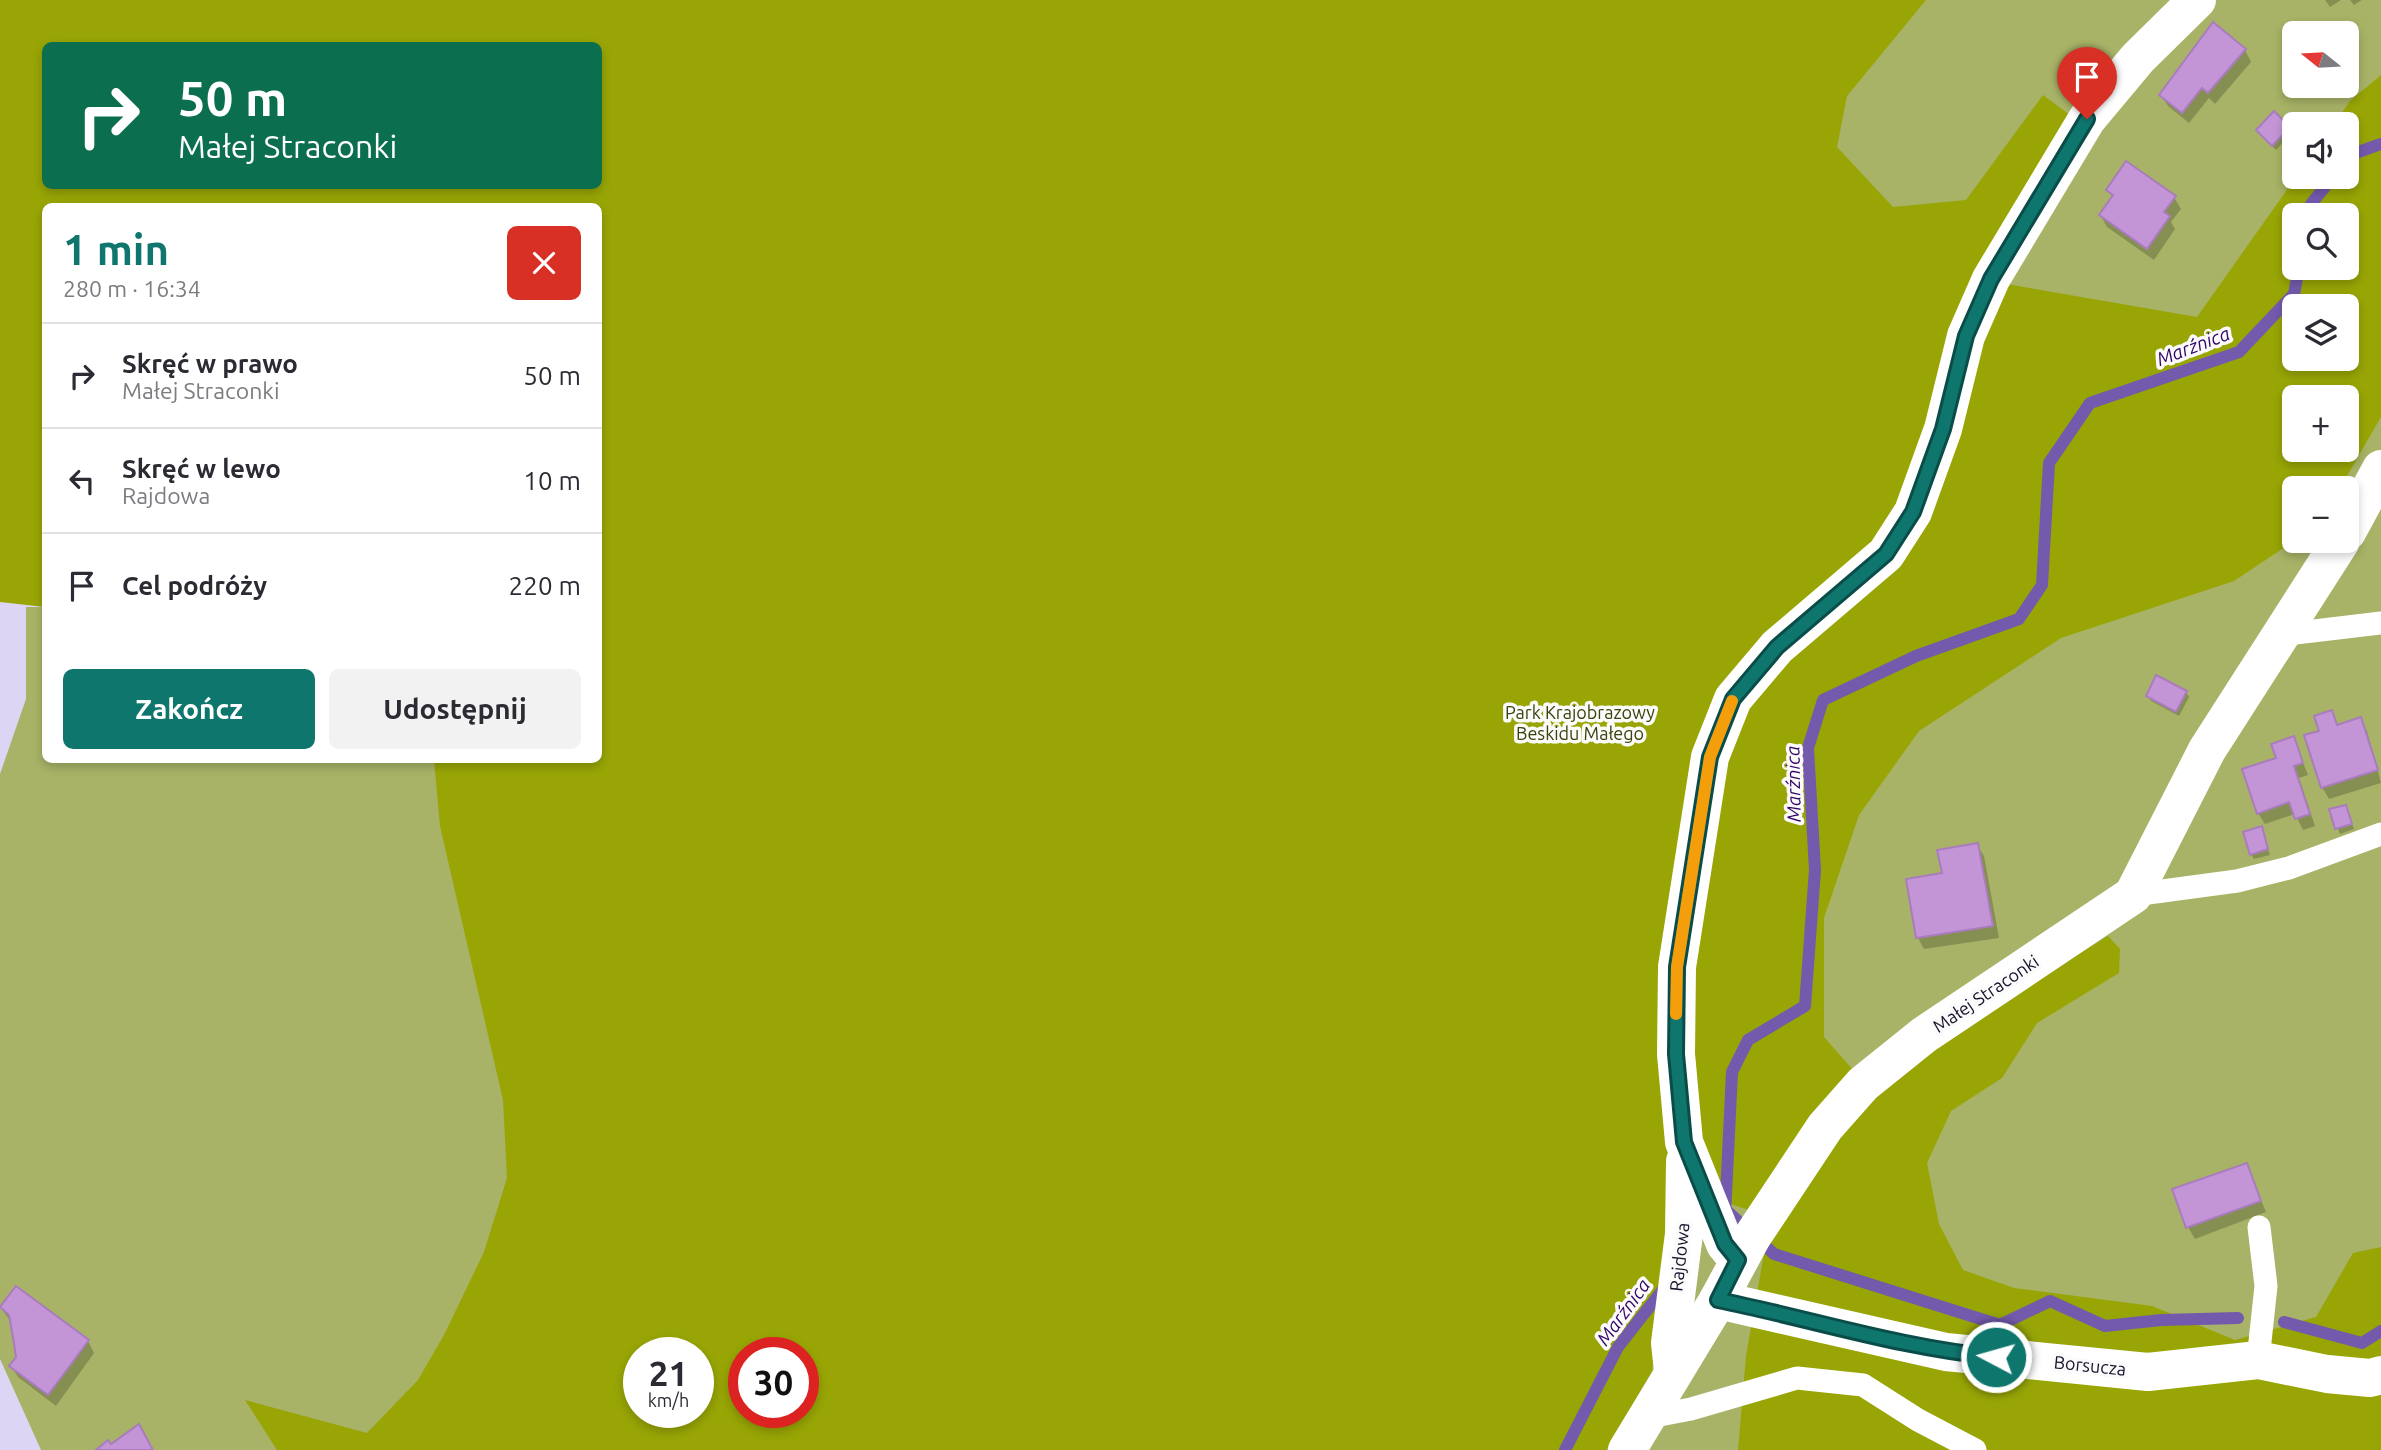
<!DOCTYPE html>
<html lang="pl">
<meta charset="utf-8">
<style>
:root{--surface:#fff;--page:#f2f2f3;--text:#2b2b33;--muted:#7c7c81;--line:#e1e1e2;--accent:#0f766e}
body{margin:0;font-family:Ubuntu,sans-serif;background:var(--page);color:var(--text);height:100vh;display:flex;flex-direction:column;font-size:26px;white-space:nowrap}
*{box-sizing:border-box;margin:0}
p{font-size:23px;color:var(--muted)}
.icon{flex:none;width:38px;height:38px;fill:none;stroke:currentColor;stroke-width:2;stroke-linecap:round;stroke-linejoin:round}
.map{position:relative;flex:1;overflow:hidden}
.panel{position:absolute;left:42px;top:203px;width:560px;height:560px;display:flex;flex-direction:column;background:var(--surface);border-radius:10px;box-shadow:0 4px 10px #0003}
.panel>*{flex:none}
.hud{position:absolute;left:42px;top:42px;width:560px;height:147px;border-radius:10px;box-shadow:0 4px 10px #0003;background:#0b6e4f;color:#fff;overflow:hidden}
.needle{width:46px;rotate:288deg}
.controls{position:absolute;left:2282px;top:21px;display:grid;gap:14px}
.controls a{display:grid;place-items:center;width:77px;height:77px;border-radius:10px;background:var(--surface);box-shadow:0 4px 10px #0003;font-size:35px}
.speed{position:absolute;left:623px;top:1337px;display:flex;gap:14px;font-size:35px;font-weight:700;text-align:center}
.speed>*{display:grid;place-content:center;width:91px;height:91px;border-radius:50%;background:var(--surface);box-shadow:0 4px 10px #0003;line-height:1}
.speed small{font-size:18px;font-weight:400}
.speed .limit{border:10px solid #d22;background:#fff;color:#111}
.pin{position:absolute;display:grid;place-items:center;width:60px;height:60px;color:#fff;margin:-72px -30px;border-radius:50% 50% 50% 0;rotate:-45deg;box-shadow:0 0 7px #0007}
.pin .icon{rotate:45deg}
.me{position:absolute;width:77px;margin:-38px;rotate:276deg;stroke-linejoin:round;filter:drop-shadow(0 0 5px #0008)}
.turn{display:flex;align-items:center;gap:24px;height:147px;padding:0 21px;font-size:32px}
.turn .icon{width:91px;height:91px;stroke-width:2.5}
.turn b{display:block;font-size:49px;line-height:60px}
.round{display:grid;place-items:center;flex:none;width:74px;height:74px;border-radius:10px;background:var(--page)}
.head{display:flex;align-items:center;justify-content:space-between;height:119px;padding:0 21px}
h1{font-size:42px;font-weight:600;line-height:52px;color:var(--accent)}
.button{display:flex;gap:14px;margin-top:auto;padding:14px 21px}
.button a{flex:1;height:80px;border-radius:10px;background:var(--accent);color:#fff;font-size:28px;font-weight:600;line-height:80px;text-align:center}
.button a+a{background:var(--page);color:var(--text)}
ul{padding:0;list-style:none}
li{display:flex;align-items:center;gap:21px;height:105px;padding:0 21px;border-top:2px solid var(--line)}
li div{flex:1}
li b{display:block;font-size:26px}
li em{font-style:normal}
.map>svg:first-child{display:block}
.green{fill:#a8b367;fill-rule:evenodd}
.forest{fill:#98a505;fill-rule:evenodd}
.shadow{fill:#0003}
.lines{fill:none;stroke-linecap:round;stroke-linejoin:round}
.stream{stroke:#735aad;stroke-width:12}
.building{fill:#c395d7;stroke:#a97cbd;stroke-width:2}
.service{stroke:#fff;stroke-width:23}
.minor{stroke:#fff;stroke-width:38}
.route-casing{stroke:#0a4d48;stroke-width:18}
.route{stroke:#0f766e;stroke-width:12}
.slow{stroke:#f59e0b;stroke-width:12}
.labels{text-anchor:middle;stroke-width:7;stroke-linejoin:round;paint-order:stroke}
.park-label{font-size:18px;fill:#3b410a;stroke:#fbfbfb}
.street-label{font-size:18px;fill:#1a112c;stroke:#fbfbfb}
.water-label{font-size:19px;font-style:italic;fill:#330568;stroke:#fbfbfb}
</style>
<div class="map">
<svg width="2381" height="1450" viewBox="0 0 2381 1450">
<rect width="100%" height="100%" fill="#dcd5f4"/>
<!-- green -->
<path class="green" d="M0,0h2381v1450h-2340l-41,-91v-585l26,-75v-92h19l1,153h552v-554h-552zM2294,33h53v53h-53zM46,46h552v140h-552zM2294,124h53v53h-53zM2294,215h53v53h-53zM2294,306h53v53h-53zM2294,397h53v53h-53zM2294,488h53v53h-53zM639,1353h59v59h-59zM744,1353h59v59h-59z"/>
<!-- forest -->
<g class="forest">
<path d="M0,0h1926l-79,96 -10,51 56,60 73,-7 77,-105 31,23 -173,394 -202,247 -24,431 -23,181 -46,79h-1329l-32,-50 122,33 51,-53 26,-45 40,-83 23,-74 -4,-78 -63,-274 -6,-66h164v-554h-552l-1,401 -45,-5zM46,46h552v140h-552zM639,1353h59v59h-59zM744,1353h59v59h-59z"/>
<path d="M2381,75v342l-41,71h-46v53l-60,40 -173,57 -142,93 -60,84 -35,103v119l29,33 -104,140 -31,-10 -22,-66 -11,-154 33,-217 23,-56 150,-147 110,-277 196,34 99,-140h51v-53h-13l16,-23zM2294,215h53v53h-53zM2294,306h53v53h-53zM2294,397h53v53h-53z"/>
<path d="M2108,936l12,13 -1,24 -82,50 -35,55 -51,33 -24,52 12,61 24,46 51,18 138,18 83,34 81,-23 37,-64 28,-6v203h-643l8,-94 20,-114 38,-60 71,-90 57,-47z"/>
</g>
<!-- shadow -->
<g class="shadow">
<path d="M2325,0h16l-11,7z"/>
<path d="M2350,0h12l-8,5z"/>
<path d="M2245,50l6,12 -36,42 -6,-6 -20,25 -21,-17 -7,-11z"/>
<path d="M2289,128l3,5 -16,17 -18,-19z"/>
<path d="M2108,190l66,7 7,12 -10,13 4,7 -21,31 -47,-33 -6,-11 12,-18z"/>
<path d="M2186,692l3,5 -10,19 -28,-15 -3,-5z"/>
<path d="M2331,712l8,14 21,-7 7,12 14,52 -52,16 -7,-12 -1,-55z"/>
<path d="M2293,738l15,37 -9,3 16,48 -12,4 -8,-16 -30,10 -7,-11 20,-53z"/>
<path d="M2331,811l17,1 6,17 -14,5z"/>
<path d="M2261,828l9,27 -16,4 -3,-5z"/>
<path d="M1977,845l7,11 15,82 -75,11 -6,-11 -10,-58 36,-5z"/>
<path d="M2246,1165l20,47 -71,27 -7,-12z"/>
<path d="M1,1308l87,33 6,12 -38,53 -38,-29 -7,-11 7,-9 -6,-34z"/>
</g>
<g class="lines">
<!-- stream -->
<g class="stream">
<path d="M2347,159l3,-4 31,-11"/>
<path d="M2309,215l2,-11 22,-27"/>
<path d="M1727,1211l47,43 226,71 50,-24 55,25 56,-6 77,-2"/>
<path d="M1725,1215l7,-143 16,-32 57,-34 10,-136 -7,-122 15,-48 93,-44 103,-37 23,-34 7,-122 41,-60 149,-51 55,-58 5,-26"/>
<path d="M2284,1322l78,21 19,-12"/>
<path d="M1565,1450l53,-103 47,-60"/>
</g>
</g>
<!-- building -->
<g class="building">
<path d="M2213,22l33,27 -38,44 -6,-5 -20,25 -23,-18z"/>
<path d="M2274,111l16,16 -18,19 -16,-16z"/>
<path d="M2126,161l50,35 -12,16 6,4 -23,33 -48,-34 14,-20 -7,-5z"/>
<path d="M2156,675l31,16 -11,21 -30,-16z"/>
<path d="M2332,710l5,15 24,-8 17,53 -57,18 -17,-53 15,-4 -5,-15z"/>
<path d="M2294,736l9,27 -9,3 16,48 -15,5 -6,-17 -32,12 -15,-45 34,-11 -5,-14z"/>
<path d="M2346,805l6,19 -17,5 -6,-20z"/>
<path d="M2262,826l6,23 -18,6 -7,-23z"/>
<path d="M1978,843l15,83 -77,12 -10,-59 36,-6 -5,-23z"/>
<path d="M2247,1163l14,38 -75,27 -14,-39z"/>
<path d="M16,1286l73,54 -41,55 -39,-29 7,-9 -2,-14 -5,-28 -9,-8z"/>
<path d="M139,1424l14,26h-57l12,-10 3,4z"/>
</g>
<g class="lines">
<!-- service -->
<g class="service">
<path d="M2280,635l101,-12"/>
<path d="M2133,895l104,-14 52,-13 92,-34"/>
<path d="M2258,1360l8,-74 -7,-59"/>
<path d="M1644,1418l47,-9 106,-31 66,7 55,35 57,30"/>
</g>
<!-- minor -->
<g class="minor">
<path d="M2347,532l34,-63"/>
<path d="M1738,1260l-13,-16 -41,-102 -8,-88 1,-87 33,-210 23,-58 44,-52 109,-93 27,-42 30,-83 23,-93 25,-57 96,-160 51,-61 59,-58"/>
<path d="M1718,1300l228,52 202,20 110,-12 69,14 43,4 11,-3"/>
<path d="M1673,1371l-3,-28 14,-109 1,-73"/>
<path d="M1627,1450l91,-150 34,-63 73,-110 38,-43 61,-49 209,-140 74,-145 134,-209"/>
</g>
</g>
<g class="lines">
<defs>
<path id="route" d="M1996,1357c-95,-9 -184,-38 -278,-57l20,-40 -13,-16 -41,-102 -8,-88 1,-87 33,-210 23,-58 44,-52 109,-93 27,-42 30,-83 23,-93 25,-57 96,-160"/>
</defs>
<!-- route casing -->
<use href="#route" class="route-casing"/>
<!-- route -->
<use href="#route" class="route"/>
<!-- slow -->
<path class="slow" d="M1676,1014l1,-47 33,-210 22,-56"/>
</g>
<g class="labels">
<!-- park labels -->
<g class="park-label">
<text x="1580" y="719">Park Krajobrazowy<tspan x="1580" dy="21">Beskidu Małego</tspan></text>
</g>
<!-- street labels -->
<g class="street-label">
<text transform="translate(1986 994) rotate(-34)" y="6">Małej Straconki</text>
<text transform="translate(1680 1257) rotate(-84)" y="6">Rajdowa</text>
<text transform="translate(2090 1366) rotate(6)" y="6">Borsucza</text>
</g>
<!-- water labels -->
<g class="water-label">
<text transform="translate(2193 346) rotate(-21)" y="7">Marźnica</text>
<text transform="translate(1793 784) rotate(-91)" y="7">Marźnica</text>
<text transform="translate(1623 1312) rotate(-54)" y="7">Marźnica</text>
</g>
</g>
</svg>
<div class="controls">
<a><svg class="needle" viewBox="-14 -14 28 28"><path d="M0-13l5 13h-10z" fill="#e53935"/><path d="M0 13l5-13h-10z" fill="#7c7c81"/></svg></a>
<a><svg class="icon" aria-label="sound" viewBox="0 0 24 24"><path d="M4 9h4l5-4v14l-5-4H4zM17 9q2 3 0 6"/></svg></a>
<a><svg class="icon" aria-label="search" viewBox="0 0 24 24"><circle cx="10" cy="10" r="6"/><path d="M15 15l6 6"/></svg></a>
<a><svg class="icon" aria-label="layers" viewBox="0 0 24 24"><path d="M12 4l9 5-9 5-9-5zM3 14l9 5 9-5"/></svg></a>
<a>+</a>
<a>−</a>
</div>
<div class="speed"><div>21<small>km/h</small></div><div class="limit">30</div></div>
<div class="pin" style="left:2087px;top:119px;background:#d93025"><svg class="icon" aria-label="arrive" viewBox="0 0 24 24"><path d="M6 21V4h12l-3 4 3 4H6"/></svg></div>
<svg class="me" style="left:1996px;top:1357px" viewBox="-20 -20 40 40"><circle r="17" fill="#0f766e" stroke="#fff" stroke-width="3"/><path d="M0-11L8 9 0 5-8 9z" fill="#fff"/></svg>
<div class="hud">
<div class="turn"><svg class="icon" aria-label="right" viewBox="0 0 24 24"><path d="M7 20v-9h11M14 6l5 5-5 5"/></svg><div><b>50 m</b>Małej Straconki</div></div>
</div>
<section class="panel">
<div class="head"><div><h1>1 min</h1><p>280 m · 16:34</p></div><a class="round" style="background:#d93025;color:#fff"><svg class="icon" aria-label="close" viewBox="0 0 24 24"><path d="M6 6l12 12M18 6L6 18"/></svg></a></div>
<ul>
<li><svg class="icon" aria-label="right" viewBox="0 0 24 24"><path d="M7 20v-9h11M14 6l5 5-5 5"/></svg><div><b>Skręć w prawo</b><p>Małej Straconki</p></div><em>50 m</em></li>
<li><svg class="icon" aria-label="left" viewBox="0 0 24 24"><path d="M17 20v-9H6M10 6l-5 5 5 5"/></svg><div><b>Skręć w lewo</b><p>Rajdowa</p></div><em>10 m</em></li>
<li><svg class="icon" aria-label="arrive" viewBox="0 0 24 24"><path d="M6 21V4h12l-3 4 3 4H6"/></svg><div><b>Cel podróży</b></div><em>220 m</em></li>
</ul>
<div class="button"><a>Zakończ</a><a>Udostępnij</a></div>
</section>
</div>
